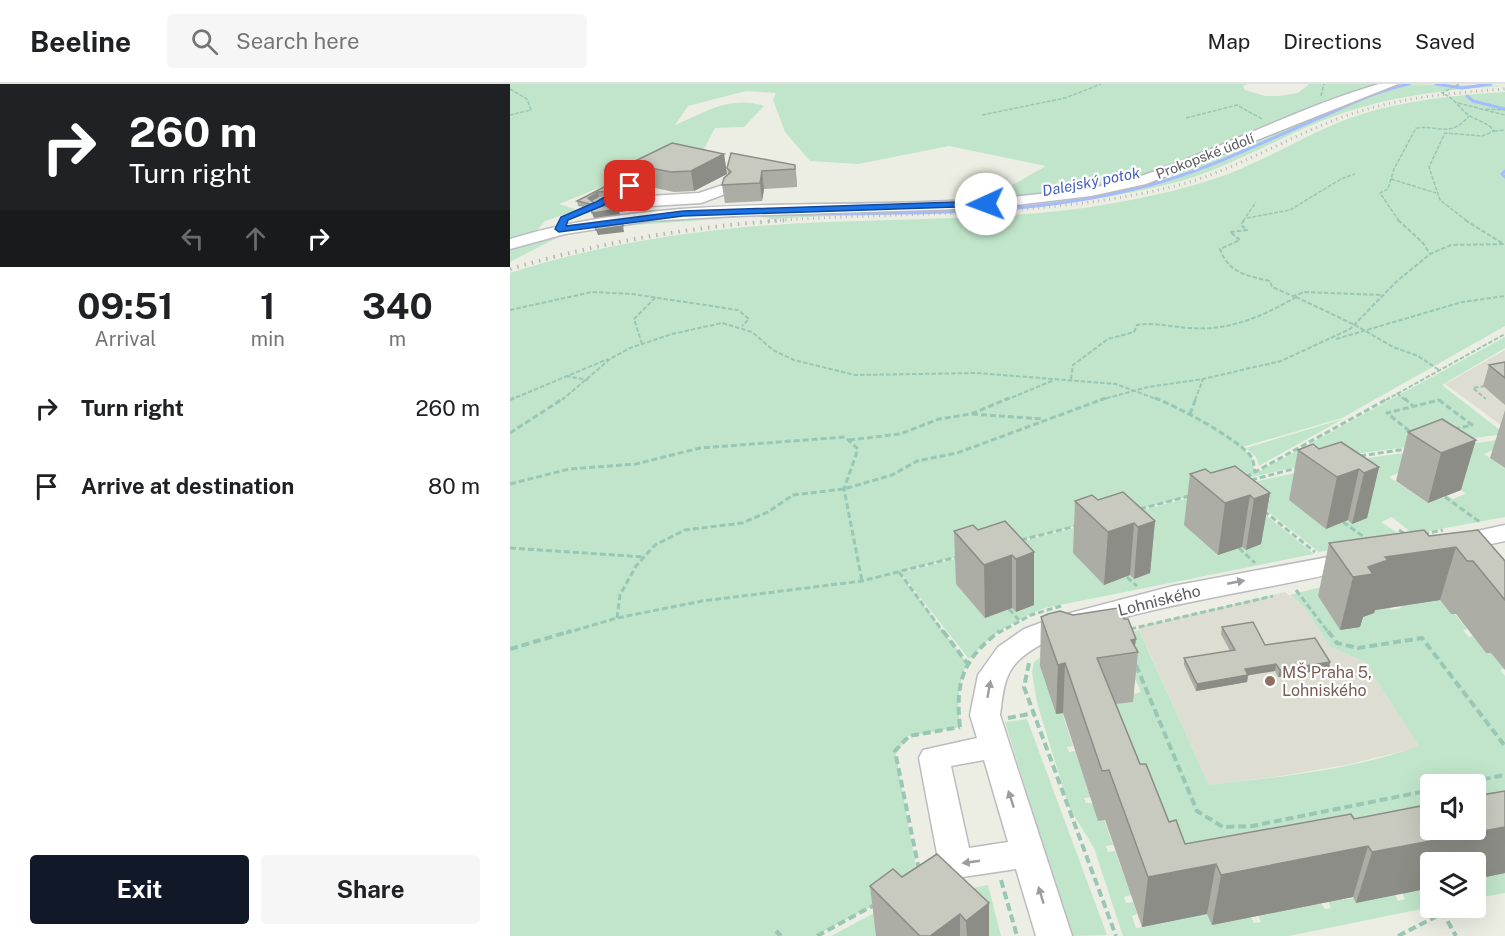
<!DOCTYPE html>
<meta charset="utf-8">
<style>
:root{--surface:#fff;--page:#f6f6f6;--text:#202124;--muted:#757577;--line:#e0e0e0;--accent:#111827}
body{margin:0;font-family:"Public Sans",sans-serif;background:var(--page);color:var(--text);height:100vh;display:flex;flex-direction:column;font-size:22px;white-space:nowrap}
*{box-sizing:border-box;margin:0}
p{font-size:20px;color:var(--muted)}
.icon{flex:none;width:33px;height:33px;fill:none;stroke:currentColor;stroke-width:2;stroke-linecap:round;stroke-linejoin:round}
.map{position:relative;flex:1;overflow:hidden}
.panel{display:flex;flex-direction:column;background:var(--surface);width:510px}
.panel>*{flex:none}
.banner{background:#202124;color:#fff;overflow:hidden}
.tools{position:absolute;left:910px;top:690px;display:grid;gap:12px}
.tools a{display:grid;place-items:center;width:66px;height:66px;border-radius:6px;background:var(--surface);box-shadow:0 6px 24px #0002;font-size:30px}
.pin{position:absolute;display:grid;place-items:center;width:51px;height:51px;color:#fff;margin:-26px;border-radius:12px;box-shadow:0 3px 9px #0006}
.me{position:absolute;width:66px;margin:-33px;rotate:268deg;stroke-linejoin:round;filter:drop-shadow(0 0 4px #0008)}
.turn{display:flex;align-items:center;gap:21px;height:126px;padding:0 30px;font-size:27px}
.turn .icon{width:78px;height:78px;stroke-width:2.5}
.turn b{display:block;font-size:42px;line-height:51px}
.lanes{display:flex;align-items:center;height:57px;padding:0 30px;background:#0003;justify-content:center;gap:30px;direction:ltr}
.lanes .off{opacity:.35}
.eta{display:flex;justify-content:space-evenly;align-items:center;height:102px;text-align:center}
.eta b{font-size:36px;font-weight:700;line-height:42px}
.button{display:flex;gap:12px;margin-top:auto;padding:12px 30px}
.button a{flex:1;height:69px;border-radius:6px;background:var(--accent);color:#fff;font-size:24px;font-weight:700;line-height:69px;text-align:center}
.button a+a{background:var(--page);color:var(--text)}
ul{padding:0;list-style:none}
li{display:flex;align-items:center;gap:18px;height:78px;padding:0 30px}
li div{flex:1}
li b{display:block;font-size:22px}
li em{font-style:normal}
header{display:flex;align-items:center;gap:36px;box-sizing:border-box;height:84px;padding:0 30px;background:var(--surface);border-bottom:2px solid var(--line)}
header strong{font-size:28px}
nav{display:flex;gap:33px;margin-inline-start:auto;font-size:21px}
.search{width:420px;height:54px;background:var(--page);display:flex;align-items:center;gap:15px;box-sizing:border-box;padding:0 21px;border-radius:6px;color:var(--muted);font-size:22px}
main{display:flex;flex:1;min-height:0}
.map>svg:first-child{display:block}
.education{fill:#ddded1}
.green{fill:#c0e5ca;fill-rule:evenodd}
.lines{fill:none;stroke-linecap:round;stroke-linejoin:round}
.stream{stroke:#a4bcfd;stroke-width:3}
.minor-casing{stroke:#bbbbc1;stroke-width:3}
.path-far3{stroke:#9ac7b4;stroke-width:1.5;stroke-dasharray:4 1.5;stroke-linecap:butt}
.path-far2{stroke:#9ac7b4;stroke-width:2;stroke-dasharray:4.5 2;stroke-linecap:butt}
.path-far1{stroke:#9ac7b4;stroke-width:3;stroke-dasharray:6 3;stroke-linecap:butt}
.path{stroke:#9ac7b4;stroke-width:4;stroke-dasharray:8 4;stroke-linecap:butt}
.minor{fill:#fff;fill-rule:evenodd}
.rail-far1{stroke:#b6b6b7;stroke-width:3;stroke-dasharray:1 4.5;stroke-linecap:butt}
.rail{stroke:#b6b6b7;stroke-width:4;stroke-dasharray:1.5 6;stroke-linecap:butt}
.wall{fill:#acada4}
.shaded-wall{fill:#8c8d86}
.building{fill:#c8c9bf;stroke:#8c8d86;stroke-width:1.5}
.oneway{fill:#9d9da1}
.route{fill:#1a73e8;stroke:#114b97;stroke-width:1.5}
.education-dot{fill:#8d6e63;stroke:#fff;stroke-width:2}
.labels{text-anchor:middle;stroke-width:4.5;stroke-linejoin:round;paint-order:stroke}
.far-street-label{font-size:14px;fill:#5b5c63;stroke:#fff}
.far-water-label{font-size:15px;font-style:italic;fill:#465fc0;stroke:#fff}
.street-label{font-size:16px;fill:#5b5c63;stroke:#fff}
.education-label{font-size:16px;fill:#785e54;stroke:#fff;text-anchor:start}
</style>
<header>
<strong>Beeline</strong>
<div class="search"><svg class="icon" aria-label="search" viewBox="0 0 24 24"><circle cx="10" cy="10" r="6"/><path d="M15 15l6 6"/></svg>Search here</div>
<nav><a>Map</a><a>Directions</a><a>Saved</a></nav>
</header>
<main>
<section class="panel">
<div class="banner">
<div class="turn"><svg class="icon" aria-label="right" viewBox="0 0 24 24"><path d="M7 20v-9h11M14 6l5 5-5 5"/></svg><div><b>260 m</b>Turn right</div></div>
<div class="lanes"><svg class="icon off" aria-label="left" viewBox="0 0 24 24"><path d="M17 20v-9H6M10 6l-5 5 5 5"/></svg><svg class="icon off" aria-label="ahead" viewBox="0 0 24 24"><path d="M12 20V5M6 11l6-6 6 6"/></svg><svg class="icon" aria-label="right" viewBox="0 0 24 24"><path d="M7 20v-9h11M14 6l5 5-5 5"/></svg></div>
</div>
<div class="eta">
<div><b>09:51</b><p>Arrival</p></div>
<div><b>1</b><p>min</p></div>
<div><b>340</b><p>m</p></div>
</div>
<ul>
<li><svg class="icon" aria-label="right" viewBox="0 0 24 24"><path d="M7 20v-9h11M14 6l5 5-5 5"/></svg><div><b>Turn right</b></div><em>260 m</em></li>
<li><svg class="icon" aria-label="arrive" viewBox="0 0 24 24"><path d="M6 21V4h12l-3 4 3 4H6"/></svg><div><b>Arrive at destination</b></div><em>80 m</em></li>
</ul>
<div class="button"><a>Exit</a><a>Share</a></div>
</section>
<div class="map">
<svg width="995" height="852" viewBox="0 0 995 852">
<rect width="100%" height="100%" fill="#edeee3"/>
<!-- education -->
<g class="education">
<path d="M995,266v78l-60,-44z"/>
<path d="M775,508l20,16 25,39 35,15 55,85 -74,18 -71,12 -66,8 -71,-158z"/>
</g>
<!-- green -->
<g class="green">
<path d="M0,0h738l-5,2 2,4 20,6h14l19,-3 11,-9h72l-247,96 -40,8 -108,12 60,-34 -97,-20 -91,18 -48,-3 -25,-29 -12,-32 3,-7 -30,-2 -58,15 -13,19c30,-12 54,-30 89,-19l-20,21 -29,1 -12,23 -60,11 -39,24 -45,18 18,6 -32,11 -12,14 -23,7z"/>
<path d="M890,0l105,2c-62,3 -128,12 -186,36 -51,21 -97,49 -150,62 -130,33 -264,26 -397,35l-14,-3 -149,11 -47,8 -52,27v-16l40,-12 80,-14 138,-8 213,-6 126,-15z"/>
<path d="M995,8v234l-163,92 -100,29 10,10 3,16 -23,12 -333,87 68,91c-9,22 -10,40 -7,64l-56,10 2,2 -10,15 24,137 -30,6 -75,39h-305v-663c103,-33 210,-47 318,-51 94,-4 188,-2 281,-18 40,-7 81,-16 119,-30 45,-17 85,-44 131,-59 47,-15 97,-20 146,-23z"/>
<path d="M995,253v11l-63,37 63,49 -151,20 -107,24z"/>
<path d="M833,335l-84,47 -3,-9 -10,-9z"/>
<path d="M995,355l-10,10 -11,5 21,14v49l-92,17 -21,-17 -11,5 21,14 -83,16 -83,-66 117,-26zM919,385l36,24v1l-12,5 -5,-3 -20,7 -39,-26 13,-6z"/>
<path d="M721,403l83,67 -269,54c-31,12 -53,26 -76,51l-68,-86zM579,463l61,26 -16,6 -4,-4 -12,4zM464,493l59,28 -17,7 -4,-4 -27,10z"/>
<path d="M962,483l33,39v23l-3,-3 -5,1 -23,-28 5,-1 -2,-4 -6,1 -5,-7 3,-1 -5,-6 -50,7 -5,-6 -29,5 -3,-4 -5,1 2,4 -30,4 -3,-3h-5l2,4 -20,3 22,34 19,-3 -5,-8 19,-6 -1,-3 17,-3 2,3 10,-2 -1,-3 39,-6 12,15h4l12,15 -4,1 6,7 4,-1 13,17 5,-1 13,17 -4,1 5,6v156l-5,1 3,4 -54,10 -2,-3 -12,2 2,4 -53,10 -3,-4 -12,3 2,4 -31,6 -4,-5 -23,4 -3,-4 -12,3 1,4 -55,11 -2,-5 -13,3 2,4 -53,11 -9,-24h-7l-9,-23 5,-1 -4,-11h-5l-8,-22h-7l-7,-19 5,-1 -4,-10 -5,1 -15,-41 4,-1 -3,-9 -5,1 -7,-21h-3l9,-8 29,-5 -2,-6 11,-3 -20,-45 -17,1 -13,-9 48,-9 70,155c69,-8 144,-15 210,-39l-54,-84 -35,-15 -25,-39 -15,-13 54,-14zM921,700h45v46h-45z"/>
<path d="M542,564l12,71 9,27 -6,1 2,5 6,-1 16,46 -7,1 2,5h7l11,17 9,25 -7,1 2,6 7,-1 16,44 -7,2 2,6 7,-1 4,12 -5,2 4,12 71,-14 44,3 3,6 7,-1 -3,-7 63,-12 4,6 6,-1 -3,-7 67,-7 3,7 7,-2 -3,-6 29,-6v20l-142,29h-166l-29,-88 -25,-41 -32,-104 -5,-31 2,-10z"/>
<path d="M517,635l80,216 -36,1 -66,-214z"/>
<path d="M995,789v20l-29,5v-20z"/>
<path d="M478,801l13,51h-170l60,-32z"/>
</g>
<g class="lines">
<!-- stream -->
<g class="stream">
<path d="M926,0l26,4 29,-4"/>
<path d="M957,12l6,5 32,8"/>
<path d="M995,87l-3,3 3,3"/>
<path d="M283,130c124,-1 251,3 371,-33 56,-17 110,-44 164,-67 27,-12 52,-24 81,-30"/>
</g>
<defs>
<g id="minor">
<path d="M869,0h19l-252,100 -55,12 -101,12 -256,8 -85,5 -84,13 -55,15v-10c172,-52 354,-24 530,-45 32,-3 67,-7 98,-17 82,-27 158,-69 241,-93z"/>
<path d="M213,101l5,2 3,3 -3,3 -27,10 -102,6 -8,-5 8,-5 100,-6z"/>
<path d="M995,441v16l-51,11 -9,-2 -3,-6 3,-6z"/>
<path d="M845,468l9,2 4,6 -4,6c-82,21 -167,31 -250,54 -33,9 -70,17 -95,40 -16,15 -16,35 -19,55l72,221h-36l-20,-67 -60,9 -12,-4 -5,-10 -20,-106 4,-8 54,-12 -7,-23 8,-40 20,-28 26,-18 35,-13 114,-30zM474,676l24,82 -39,6 -18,-82z"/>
</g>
</defs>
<!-- minor casing -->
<use href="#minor" class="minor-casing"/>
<!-- path-far3 -->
<g class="path-far3">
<path d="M949,0l-17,9c12,5 14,11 23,19 9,9 21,8 29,19l-12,5 -37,-3 -16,34 11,33 27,21"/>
<path d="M0,5l17,10 4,11 -21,5"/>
<path d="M811,12l3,-12"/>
<path d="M948,19l47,12"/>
<path d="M976,25l19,1"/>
<path d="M472,31l83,-17 36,-14"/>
<path d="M676,34l51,-13 25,14"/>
<path d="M984,47l11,-1"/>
<path d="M881,95l45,14"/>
<path d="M563,97l25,-4"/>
<path d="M737,134l43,-8 51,-31 14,-5"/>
<path d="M733,137l13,-19"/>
<path d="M889,137l-19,-28 8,-4 6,-20 22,-41c24,-3 34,10 53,-12"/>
</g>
<!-- path-far2 -->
<g class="path-far2">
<path d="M734,136l-3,5 6,5 -17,2 10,8 -20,9c8,24 28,27 50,32l2,6 21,9"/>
<path d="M888,136l25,23 7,11"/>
<path d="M955,136l37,23"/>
<path d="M786,213l59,28 38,22 25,9 21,14"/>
<path d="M0,226l82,-18 40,2 106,16 11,9 -7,7"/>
<path d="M826,255l126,-37 43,-6"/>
<path d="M132,260l-8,-25 21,-21"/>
<path d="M56,292l22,4"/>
<path d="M561,295l2,-14 35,-26 26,-7 3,-7c18,-3 34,2 52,3 40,3 73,-11 107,-31l-3,-1 12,-4 77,3"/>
<path d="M975,302l-12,2 13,11"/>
<path d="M887,309l8,7"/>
<path d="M0,316l98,-41"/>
<path d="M52,316l48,-41 20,-11 42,-14 50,-11 30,9 21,18 21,10 61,15 122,-2 139,11 43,16"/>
<path d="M496,316l48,-20"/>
<path d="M590,316l48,-13 55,-8 78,-18 69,-32 46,-47 34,-28 21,-9 54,-1"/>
<path d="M685,316l8,-21"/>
<path d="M876,316l119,-66"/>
</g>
<!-- path-far1 -->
<g class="path-far1">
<path d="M645,314c23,9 78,38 95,57 4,5 4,12 5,18"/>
<path d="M894,314l9,8"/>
<path d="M0,316l4,-2"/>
<path d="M929,316l33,25 -54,13 -31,-25z"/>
<path d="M462,330l71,5"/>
<path d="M680,330l6,-16"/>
<path d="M0,349l54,-35"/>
<path d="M339,356l51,-6 39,-15 32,-5 38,-16"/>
<path d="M850,372l46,-7"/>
<path d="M736,393l143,-79"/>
<path d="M741,396l46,-12"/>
<path d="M0,400l59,-15 67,-5 64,-16 145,-11 13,12 -14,40 18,92"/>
<path d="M935,413l35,25"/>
<path d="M630,425l49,-13"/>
<path d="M754,427l51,41"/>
<path d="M833,438l24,17"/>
<path d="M889,446l6,4"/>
<path d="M913,450l20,-4"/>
<path d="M511,456l55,-14"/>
<path d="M0,464l135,9"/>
<path d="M729,464l16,15"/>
<path d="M389,488l45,61"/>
<path d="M617,493l10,9"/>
<path d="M786,506l33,43"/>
<path d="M499,525l10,11"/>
<path d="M107,534l3,-23 16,-29 19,-21 30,-15 57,-7 26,-11 25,-17 51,-6 48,-14 25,-14 40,-8 149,-55"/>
<path d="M620,545l143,-33"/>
<path d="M56,549l51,-15 85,-17 160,-20 95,-24"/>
<path d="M488,549l33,-18 30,-9"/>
</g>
<!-- path -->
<g class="path">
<path d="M433,547l24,32"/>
<path d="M818,547l9,12 21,5 64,-10 83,108"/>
<path d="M0,565l61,-18"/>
<path d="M519,579l-5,24 92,249"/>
<path d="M626,581l61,146 26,16 29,-1 179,-36"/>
<path d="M498,634l26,-5"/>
<path d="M450,643c-5,-46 3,-68 40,-96"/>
<path d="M949,700l46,-9"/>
<path d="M409,786l-24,-119 14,-15 51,-9"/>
<path d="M491,796l16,56"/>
<path d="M266,847l5,5"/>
<path d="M307,852l59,-32"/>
<path d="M888,852l45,-23 13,23"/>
</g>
<!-- minor -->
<use href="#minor" class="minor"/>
<!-- rail-far1 -->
<path class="rail-far1" d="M259,137c133,-10 267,-2 398,-33 62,-14 114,-48 173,-70 53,-20 109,-25 165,-29"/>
<!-- rail -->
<path class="rail" d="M0,185c92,-27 184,-43 279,-49"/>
</g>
<!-- wall -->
<g class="wall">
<path d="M214,70l3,20 -33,17 -20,1 -42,-9 -3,-19z"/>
<path d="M285,81l2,22 -33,2 -2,12 -37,2 -3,-18 6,-10 -1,-7z"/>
<path d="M115,97l3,14 -29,2 -7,4 6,5 33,-1 1,5 -13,2 1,2 -26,4 -2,-7 -3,-1 -1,-2 -10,-2 -1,-5 27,-14 6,1z"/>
<path d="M995,278v43l-22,-19 6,-21z"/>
<path d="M995,326v58l-15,-10z"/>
<path d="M932,335l19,71 -33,13 -32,-22 12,-49z"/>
<path d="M809,365l60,18 -12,51 -15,6 -4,-4 -22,9 -37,-29 9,-50z"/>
<path d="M701,389l59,20 -9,51 -15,6 -4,-3 -24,8 -34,-30 6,-51z"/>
<path d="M588,416l57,21 -5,52 -16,6 -4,-4 -26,10 -31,-32 2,-52z"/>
<path d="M468,446l56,22v53l-18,7 -4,-4 -27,10 -29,-34 -2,-53z"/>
<path d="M919,452l76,25v109l-14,-17h-5l-30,-39h-5l-11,-14 -65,10 -1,3 -11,4 -3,10 -20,3 -22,-34 11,-53z"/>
<path d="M531,533l94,30 3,5 -5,50 -17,2 24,60 29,58 16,22 169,-25 151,-28v82l-29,6v-17l-120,41 -3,-6 -141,28 -5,-11 -65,13 -37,-107 -7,1 -35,-108 -7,1 -16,-48z"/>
<path d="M712,543l43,18 65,17 -1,7 -51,8 -3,-6 -27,4 -1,7 -51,9 -12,-26v-7l46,-7 -9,-17z"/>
<path d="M392,793l87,26v33h-113l-6,-50z"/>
</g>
<!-- shaded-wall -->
<g class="shaded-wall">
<path d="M214,70l3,20 -33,17 -3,-20z"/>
<path d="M285,81l2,18v4l-2,-18z"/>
<path d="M252,87l2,18 -2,12 -2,-18z"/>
<path d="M88,108l1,5 -10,6 -1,-5z"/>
<path d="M121,121l1,5 -13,2 1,2 -26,4 -2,-5 26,-7z"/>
<path d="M113,142l1,6 -26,3 -2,-5z"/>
<path d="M966,356l-15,50 -33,13 13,-50z"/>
<path d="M869,383l-12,51 -15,6 12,-51z"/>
<path d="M849,385l-11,51 -22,9 11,-52z"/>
<path d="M760,409l-9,51 -15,6 8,-51z"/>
<path d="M740,411l-8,52 -24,8 7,-52z"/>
<path d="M645,437l-5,52 -16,6 4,-52z"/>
<path d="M624,439l-4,52 -26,10 4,-53z"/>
<path d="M946,463l-16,53 -65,10 -1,3 -11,4 -3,10 -20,3 13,-53 15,-10 17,-10z"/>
<path d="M524,468v53l-18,7v-53z"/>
<path d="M502,471v53l-27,10 -1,-53z"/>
<path d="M626,555l-2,14 -3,-13z"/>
<path d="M820,578l-1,7 -51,8 2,-7z"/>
<path d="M555,579l-2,50 -7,1 2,-49z"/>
<path d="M766,580l-1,7 -31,5 1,-7z"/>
<path d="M738,591l-1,7 -51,9 1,-7z"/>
<path d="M995,743v46l-29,6v-17h-45v26l-75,15 16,-51z"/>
<path d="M858,762l-15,51 -141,28 9,-50z"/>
<path d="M706,780l-9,50 -65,13 6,-50z"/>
<path d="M479,819v33h-22l-1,-15z"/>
<path d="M450,830v22h-30z"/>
</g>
<!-- building -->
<g class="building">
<path d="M162,59l52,11 -33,17 -20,1 -42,-8z"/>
<path d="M221,69l64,12v4l-33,2 -2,12 -38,2 2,-7 7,-6 -4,-4z"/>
<path d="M115,97l2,9 -29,2 -10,6 10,8 33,-1 -13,1 1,3 -27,4 -1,-7 -3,-1 2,-1 -13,-3 27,-14 6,1z"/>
<path d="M112,138l1,4 -27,4 -1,-4z"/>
<path d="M995,278v16l-16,-13z"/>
<path d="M932,335l34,21 -35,13 -33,-21z"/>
<path d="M831,358l38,25 -15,6 -5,-4 -22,8 -39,-27 15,-6 6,5z"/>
<path d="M725,382l35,27 -16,6 -4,-4 -25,8 -35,-29 15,-5 6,4z"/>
<path d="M613,408l32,29 -17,6 -4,-4 -26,9 -33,-31 17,-6 6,5z"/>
<path d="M495,437l29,31 -18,7 -4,-4 -28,10 -30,-34 19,-6 5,5z"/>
<path d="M914,446l5,6 49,-6 27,31v39l-32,-39h-6l-11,-14 -71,10 3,3 -20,7 5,7 -20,3 -24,-34z"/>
<path d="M608,524l6,11h4l8,20 -5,1 7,12 -41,6 43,106h6l23,58 7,-2 9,24 166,-30 3,5 77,-15v26h45v-34l29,-5v36l-133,25 -4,-6 -147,29 -5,-11 -68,13 -39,-107 -7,1 -37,-108 -7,2 -17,-48 7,-3 12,-3 13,4z"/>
<path d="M743,538l12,23 50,-7 15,24 -50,8 -4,-6 -31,5 3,6 -51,9 -13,-26 51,-8 -13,-23z"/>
<path d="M427,770l52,49 -23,18 -6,-7 -30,22h-10l-50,-50 23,-17 9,8z"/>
</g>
<!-- one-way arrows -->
<defs><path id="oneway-solid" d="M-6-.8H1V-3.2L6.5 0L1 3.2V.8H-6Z" transform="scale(1.5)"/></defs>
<g class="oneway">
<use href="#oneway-solid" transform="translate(726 498) rotate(-11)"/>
<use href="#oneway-solid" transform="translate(479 605) rotate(-80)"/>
<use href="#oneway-solid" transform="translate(501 715) rotate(-108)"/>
<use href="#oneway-solid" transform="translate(461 778) rotate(172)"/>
<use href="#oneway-solid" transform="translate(531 811) rotate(-107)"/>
</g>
<!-- route -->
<path class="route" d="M117,100l7,2 -32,20 -34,14 -2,6 117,-15 303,-10 5,3 -5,2 -303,10 -124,16 -4,-3 6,-12 35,-15z"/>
<!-- markers -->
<circle class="education-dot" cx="760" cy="597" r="6"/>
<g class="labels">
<!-- far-street labels -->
<g class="far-street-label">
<text transform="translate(695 72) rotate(-21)" y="5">Prokopské údolí</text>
</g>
<!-- far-water labels -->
<g class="far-water-label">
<text transform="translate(581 98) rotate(-11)" y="5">Dalejský potok</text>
</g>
<!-- street labels -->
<g class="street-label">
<text transform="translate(649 516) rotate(-14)" y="6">Lohniského</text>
</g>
<!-- education labels -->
<g class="education-label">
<text x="772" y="594">MŠ Praha 5,<tspan x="772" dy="18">Lohniského</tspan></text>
</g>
</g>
</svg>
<div class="tools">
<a><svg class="icon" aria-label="sound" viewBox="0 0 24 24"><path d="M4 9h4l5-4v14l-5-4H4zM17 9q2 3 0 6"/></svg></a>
<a><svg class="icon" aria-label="layers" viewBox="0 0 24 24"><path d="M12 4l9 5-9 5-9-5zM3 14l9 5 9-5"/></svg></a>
</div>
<div class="pin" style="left:120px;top:102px;background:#d93025"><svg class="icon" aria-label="arrive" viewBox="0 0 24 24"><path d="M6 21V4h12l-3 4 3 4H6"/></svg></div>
<svg class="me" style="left:476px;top:120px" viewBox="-20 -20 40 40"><circle r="19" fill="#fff"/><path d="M0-13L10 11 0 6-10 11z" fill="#1a73e8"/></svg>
</div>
</main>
